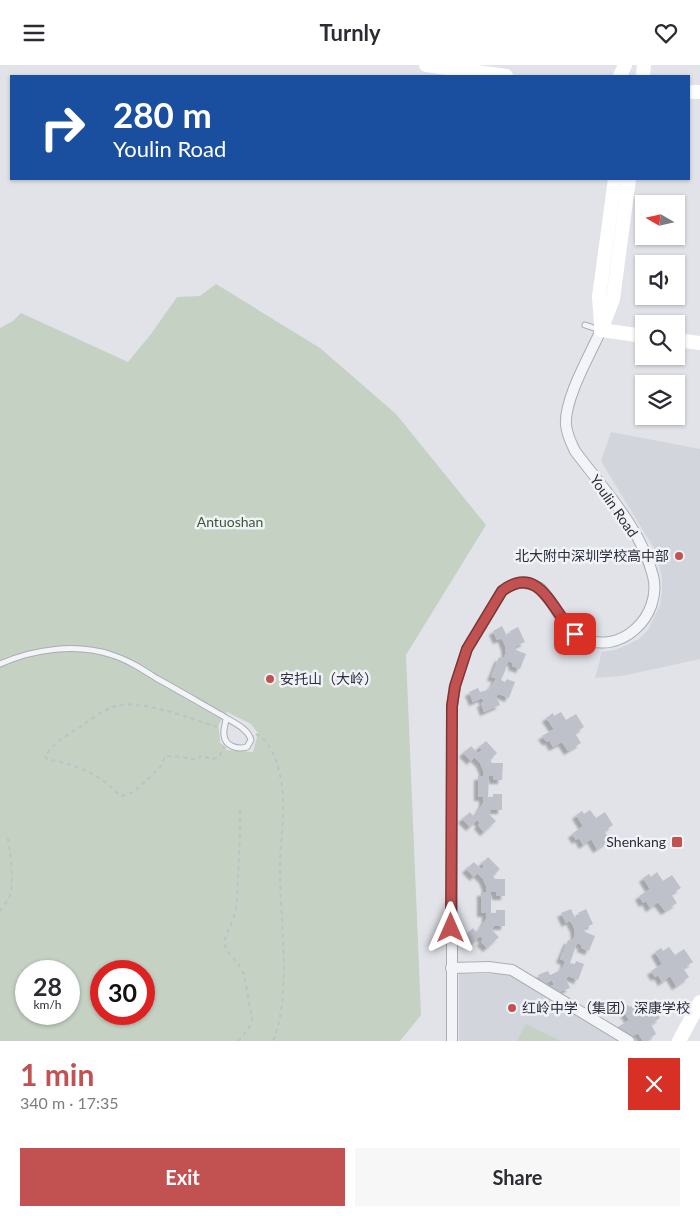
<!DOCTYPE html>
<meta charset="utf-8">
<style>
:root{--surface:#fff;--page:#f7f7f7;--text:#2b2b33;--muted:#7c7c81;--accent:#c25152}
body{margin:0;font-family:Lato,"Noto Sans SC",sans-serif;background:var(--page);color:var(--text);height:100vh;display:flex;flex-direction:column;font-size:19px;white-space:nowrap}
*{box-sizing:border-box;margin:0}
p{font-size:16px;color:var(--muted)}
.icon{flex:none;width:28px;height:28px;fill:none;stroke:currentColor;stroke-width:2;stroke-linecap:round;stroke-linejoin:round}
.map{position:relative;height:976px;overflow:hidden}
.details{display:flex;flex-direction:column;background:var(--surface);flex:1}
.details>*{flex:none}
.hud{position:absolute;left:10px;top:10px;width:680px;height:105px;border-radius:0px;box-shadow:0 1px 4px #0004;background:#1a4fa0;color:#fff;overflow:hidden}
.needle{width:32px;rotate:279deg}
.controls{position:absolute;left:635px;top:130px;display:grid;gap:10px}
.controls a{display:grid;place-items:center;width:50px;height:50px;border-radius:0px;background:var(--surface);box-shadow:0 1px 4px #0004;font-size:25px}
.speed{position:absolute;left:15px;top:895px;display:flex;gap:10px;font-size:25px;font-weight:700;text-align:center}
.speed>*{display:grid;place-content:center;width:65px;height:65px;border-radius:50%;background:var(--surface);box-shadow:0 1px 4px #0004;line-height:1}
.speed small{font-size:12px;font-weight:400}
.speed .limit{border:8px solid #d22;background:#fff;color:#111}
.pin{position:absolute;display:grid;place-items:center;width:42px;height:42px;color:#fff;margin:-21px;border-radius:10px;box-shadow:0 2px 8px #0006}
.me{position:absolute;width:55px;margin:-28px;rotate:0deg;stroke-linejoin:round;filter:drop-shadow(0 0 4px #0008)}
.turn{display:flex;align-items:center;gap:18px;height:105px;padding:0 20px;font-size:22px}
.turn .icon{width:65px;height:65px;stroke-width:2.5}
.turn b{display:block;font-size:35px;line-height:42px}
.round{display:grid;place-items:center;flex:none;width:52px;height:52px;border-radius:0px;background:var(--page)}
.overview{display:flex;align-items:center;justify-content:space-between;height:85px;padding:0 20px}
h1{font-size:30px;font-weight:700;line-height:38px;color:var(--accent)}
.action{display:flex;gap:10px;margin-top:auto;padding:10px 20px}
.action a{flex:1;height:58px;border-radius:0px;background:var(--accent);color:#fff;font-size:20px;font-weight:700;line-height:58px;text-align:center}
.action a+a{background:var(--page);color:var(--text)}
header{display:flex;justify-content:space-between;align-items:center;height:65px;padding:0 20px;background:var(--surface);font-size:22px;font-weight:700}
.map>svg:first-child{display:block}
.built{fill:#d3d5dd}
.green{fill:#c4d1c3;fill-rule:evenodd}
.building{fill:#bec1ca;filter:url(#shadow)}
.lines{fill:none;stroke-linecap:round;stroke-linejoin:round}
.lane-casing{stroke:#aaadb5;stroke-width:7}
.street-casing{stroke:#aaadb5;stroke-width:12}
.path{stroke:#bfc1c7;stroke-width:2;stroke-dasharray:4 4;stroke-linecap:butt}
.lane{stroke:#f3f4f7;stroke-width:5}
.street{stroke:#f3f4f7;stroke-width:10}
.secondary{stroke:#fff;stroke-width:14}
.route-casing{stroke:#7e3535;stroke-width:12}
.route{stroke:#c25152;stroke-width:9}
.poi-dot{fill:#c25152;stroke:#f0f2f6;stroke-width:2}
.labels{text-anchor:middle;stroke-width:5;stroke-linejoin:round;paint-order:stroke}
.street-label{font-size:14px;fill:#2b2f3e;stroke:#f0f2f6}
.park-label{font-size:14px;fill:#3b5939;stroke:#f0f2f6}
.poi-label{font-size:14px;fill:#2b2f3e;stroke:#f0f2f6;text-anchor:end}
</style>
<header><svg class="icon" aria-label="menu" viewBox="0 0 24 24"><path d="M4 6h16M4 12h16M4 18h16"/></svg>Turnly<svg class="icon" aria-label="heart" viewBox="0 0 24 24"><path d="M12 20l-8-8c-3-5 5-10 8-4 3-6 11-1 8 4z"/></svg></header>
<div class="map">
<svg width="700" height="976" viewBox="0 0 700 976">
<defs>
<filter id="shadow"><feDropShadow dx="-4" dy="4" stdDeviation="1" flood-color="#0004"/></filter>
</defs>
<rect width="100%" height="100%" fill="#e1e3e8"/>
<!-- built -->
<g class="built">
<path d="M611,367l89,17v210l-78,17 -27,2 7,-26 13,-2 12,-5 12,-6 9,-9 12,-25 2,-14v-14l-7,-27 -54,-89z"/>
<path d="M459,909h49l112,67h-161z"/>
</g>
<!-- green -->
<g class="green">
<path d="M216,219l104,64 76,66 90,111 -80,130 15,360 -21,26h-400v-713l13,-7 8,-8 107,49 23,-28 26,-37 23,-1zM227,647l24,12 7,9 -5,19 -27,-2v-3l-6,-4c0,-18 -6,-14 7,-31zM26,906h43v43h-43zM101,906h43v43h-43z"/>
<path d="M526,959l35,17h-44z"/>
</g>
<!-- building -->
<g class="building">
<path d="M502,561l5,10 4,-2 -1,-3 8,-4 7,15 -9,4v4l10,4 -6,15 -8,-3 1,-3 -5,-2 -3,10 -4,9 4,2 2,-3 8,3 -6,16 -10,-4 -3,2 4,9 -16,7 -3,-9 3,-1 -2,-4 -9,4 -4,-10 9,-4 2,4 8,-2 5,-6 3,-6 -5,-1 8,-20 4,2 3,-6 -1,-7 -3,-8 -5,2 -4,-9z"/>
<path d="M561,647l5,8 10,-6 8,13 -9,6 6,10 -13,8 -6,-9 -9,5 -4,-7 -2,2 -5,-6 12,-7 -8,-11 7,-5 1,3z"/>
<path d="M486,676l11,12 -7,7 2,3h11l-1,17h-9v-4h-4l-1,21h5v-3h9v16h-11l-2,4 7,7 -12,11 -6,-7 2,-2 -3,-3 -7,7 -8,-8 8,-7 3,4 6,-6 4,-7v-6h-5v-21h5v-6l-3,-7 -6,-6 -3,4 -8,-8 8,-7 7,7 4,-3 -3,-3z"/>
<path d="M590,745l6,8 9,-6 8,13 -9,6 6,9 -13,9 -6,-10 -8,6 -4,-7 -3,2 -4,-6 11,-8 -7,-11 6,-4 2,3z"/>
<path d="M488,792l12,12 -7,7 2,3h10v17h-9v-4h-5v21h5v-3h9v16h-11l-2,4 7,7 -12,11 -6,-6 2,-3 -3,-3 -8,7 -7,-8 8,-7 3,4 6,-6 4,-7v-6h-5v-21h5v-6l-3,-7 -6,-6 -3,4 -8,-8 8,-7 7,7 3,-3 -2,-3z"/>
<path d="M657,807l6,9 9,-6 9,13 -10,6 6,9 -12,8 -7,-9 -8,6 -4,-7 -3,2 -4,-7 11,-7 -7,-11 6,-4 2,3z"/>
<path d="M571,844l4,9 5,-2 -2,-3 8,-4 7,15 -9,4 1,4 10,4 -6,15 -8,-3 1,-3 -5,-2 -7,20 5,1 1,-3 8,3 -6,16 -10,-4 -2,3 4,9 -16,6 -3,-8 3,-1 -2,-5 -9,5 -5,-10 10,-4 2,4 7,-3 6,-5 2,-6 -5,-2 8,-19 4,1 3,-6 -1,-7 -4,-8 -4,3 -5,-10z"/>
<path d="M669,882l6,8 9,-6 9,13 -10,6 6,9 -13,9 -6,-10 -8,6 -4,-7 -3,2 -4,-6 11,-7 -7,-12 6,-4 2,3z"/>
<path d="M637,938l5,9 10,-6 8,12 -9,6 5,10 -10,7h-3l-5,-8 -9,5 -4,-6 -3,2 -4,-7 11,-7 -7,-11 6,-4 2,2z"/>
</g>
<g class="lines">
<defs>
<g id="lane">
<path d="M585,260l15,5"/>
<path d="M0,599c34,-15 76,-21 112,-9 16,5 30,14 44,23 22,12 44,25 67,38 9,6 25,12 28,24l-4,7c-10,3 -22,-1 -23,-12 -1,-6 2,-12 2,-17"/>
</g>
<g id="street">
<path d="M451,903l38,-1 23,3 117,71"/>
<path d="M452,976v-335l3,-20 12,-37 35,-58c12,-10 24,-10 38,-3 15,15 21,38 41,49 38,21 82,-21 72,-61 -12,-48 -49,-86 -78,-125 -4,-8 -8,-16 -9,-26 -2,-26 24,-70 35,-95"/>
</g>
</defs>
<!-- lane casing -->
<use href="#lane" class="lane-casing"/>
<!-- street casing -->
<use href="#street" class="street-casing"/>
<!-- path -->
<g class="path">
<path d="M217,662c-25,-8 -75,-28 -101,-21 -13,4 -25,13 -36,21 -13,8 -28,17 -35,30l4,3c28,4 52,15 71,36l5,-1 8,-3 14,-12 15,-15 3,-9 17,1 15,3 4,-4 12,3 6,-2 5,-10"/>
<path d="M256,669c14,7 21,26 24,41 7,31 0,64 0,95 0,50 12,126 -7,171"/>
<path d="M0,846c2,-4 7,-9 9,-13 6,-15 1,-48 -2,-64"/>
<path d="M238,976l11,-13 3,-9 -8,-45 -7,-12 -10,-11 -2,-5v-7l10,-25 2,-13 3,-68v-26"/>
</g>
<!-- lane -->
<use href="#lane" class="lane"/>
<!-- street -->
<use href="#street" class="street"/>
<!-- secondary -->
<g class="secondary">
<path d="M426,0l80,11"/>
<path d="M620,11l5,-11"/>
<path d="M643,11l1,-11"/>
<path d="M689,27h11"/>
<path d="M601,259l-2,-27 16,-118"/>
<path d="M601,265l12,-31 16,-120"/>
<path d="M601,265l43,6"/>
<path d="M676,275l24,3"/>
<path d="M679,976l21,-39"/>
</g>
</g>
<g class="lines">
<defs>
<path id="route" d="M451,863l1,-222 3,-20 12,-37 35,-58c38,-29 51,22 73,43"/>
</defs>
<!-- route casing -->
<use href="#route" class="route-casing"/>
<!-- route -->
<use href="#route" class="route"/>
</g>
<!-- markers -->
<g class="poi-dot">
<circle cx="679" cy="491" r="5"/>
<circle cx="270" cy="614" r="5"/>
<rect x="671" y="771" width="12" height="12" rx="2.5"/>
<circle cx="512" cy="943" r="5"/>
</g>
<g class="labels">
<!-- street labels -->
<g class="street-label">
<text transform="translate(614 441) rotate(55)" y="5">Youlin Road</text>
</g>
<!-- park labels -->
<g class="park-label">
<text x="230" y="462">Antuoshan</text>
</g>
<!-- poi labels -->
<g class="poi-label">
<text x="669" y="496">北大附中深圳学校高中部</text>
<text x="280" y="619" text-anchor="start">安托山（大岭）</text>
<text x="666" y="782">Shenkang</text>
<text x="522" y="948" text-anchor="start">红岭中学（集团）深康学校</text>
</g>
</g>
</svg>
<div class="controls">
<a><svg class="needle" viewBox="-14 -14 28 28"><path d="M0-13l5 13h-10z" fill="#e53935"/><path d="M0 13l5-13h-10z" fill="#7c7c81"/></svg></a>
<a><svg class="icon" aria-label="sound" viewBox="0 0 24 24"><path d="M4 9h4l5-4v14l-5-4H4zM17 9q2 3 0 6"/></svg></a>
<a><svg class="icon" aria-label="search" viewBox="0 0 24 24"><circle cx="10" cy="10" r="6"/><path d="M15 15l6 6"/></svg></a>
<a><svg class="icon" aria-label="layers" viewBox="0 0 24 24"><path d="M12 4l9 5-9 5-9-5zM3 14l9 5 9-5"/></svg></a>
</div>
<div class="speed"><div>28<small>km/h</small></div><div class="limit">30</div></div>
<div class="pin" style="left:575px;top:569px;background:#d93025"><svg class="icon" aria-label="arrive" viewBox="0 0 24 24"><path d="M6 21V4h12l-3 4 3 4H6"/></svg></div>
<svg class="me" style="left:451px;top:863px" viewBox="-20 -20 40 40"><path d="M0-17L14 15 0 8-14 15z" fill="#c25152" stroke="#fff" stroke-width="4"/></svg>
<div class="hud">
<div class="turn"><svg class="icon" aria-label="right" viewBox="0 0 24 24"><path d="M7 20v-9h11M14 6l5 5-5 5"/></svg><div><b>280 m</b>Youlin Road</div></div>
</div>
</div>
<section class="details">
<div class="overview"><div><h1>1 min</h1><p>340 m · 17:35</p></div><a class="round" style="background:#d93025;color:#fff"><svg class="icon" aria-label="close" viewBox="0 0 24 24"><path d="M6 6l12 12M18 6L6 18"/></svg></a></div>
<div class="action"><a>Exit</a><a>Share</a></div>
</section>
